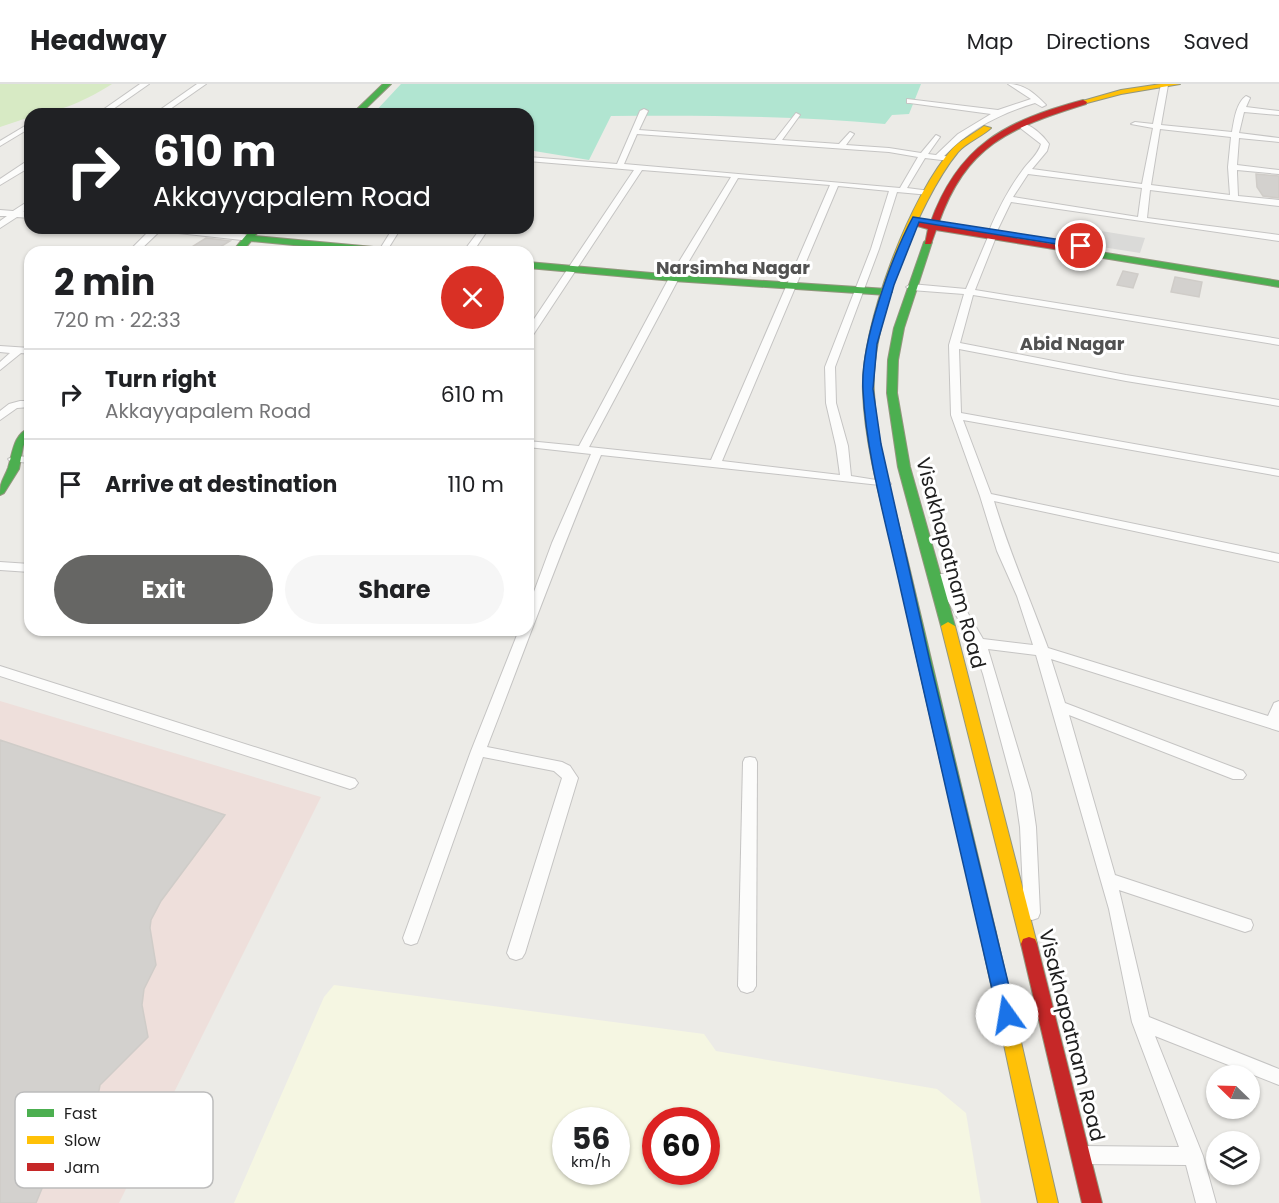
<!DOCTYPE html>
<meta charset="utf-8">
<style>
:root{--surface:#fff;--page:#f6f6f6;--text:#202124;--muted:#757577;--line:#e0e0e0;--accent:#666664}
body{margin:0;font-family:Poppins,sans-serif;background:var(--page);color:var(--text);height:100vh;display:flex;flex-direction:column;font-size:22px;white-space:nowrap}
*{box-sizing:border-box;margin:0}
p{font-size:20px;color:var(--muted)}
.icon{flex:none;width:33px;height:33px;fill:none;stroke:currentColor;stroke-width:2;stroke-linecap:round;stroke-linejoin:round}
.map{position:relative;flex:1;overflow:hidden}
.sheet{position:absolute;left:24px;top:162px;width:510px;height:390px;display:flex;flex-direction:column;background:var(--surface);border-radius:18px;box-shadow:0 2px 4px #0004}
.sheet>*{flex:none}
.hud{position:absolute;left:24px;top:24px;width:510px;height:126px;border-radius:18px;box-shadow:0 2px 4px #0004;background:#202124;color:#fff;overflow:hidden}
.needle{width:39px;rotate:293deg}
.fabs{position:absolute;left:1206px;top:981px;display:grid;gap:12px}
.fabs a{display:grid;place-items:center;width:54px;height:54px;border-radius:50%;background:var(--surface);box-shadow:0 2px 4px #0004;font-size:30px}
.speed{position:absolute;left:552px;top:1023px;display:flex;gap:12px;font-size:30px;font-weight:700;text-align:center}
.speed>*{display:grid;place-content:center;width:78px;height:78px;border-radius:50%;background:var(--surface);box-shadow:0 2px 4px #0004;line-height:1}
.speed small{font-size:15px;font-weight:400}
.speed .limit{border:9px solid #d22;background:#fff;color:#111}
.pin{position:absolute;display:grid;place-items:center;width:51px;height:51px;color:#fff;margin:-26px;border:3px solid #fff;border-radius:50%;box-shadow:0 2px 6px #0007}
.me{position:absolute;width:66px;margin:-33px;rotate:347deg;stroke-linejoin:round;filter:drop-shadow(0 0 4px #0008)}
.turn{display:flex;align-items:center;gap:21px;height:126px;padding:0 30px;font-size:27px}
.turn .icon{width:78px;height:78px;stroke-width:2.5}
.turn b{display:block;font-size:42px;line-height:51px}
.round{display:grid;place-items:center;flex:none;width:63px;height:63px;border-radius:32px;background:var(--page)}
.head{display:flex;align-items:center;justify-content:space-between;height:102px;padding:0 30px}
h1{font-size:36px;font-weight:700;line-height:45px}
.primary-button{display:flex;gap:12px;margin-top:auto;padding:12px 30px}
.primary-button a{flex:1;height:69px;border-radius:36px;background:var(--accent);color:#fff;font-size:24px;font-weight:700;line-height:69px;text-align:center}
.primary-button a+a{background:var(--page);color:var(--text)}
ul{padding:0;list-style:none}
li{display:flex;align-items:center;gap:18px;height:90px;padding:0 30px;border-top:2px solid var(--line)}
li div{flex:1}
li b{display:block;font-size:22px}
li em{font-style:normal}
header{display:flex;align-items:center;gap:36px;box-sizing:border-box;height:84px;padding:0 30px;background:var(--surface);border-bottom:2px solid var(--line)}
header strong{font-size:28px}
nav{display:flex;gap:33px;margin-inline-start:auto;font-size:21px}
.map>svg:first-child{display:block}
.commercial{fill:#eedfdb}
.education{fill:#f5f6e2;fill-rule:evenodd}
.religious{fill:#dadad8}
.grass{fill:#d7eac4}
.pitch{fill:#b1e5d1}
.building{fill:#d3d1ce;stroke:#cfccc8;stroke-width:1.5}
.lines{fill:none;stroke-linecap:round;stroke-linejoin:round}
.street-casing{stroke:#c5c4c3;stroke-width:2}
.fast-casing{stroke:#93967e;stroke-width:2}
.slow-casing{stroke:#93967e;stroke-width:2}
.jam-casing{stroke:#93967e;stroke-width:2}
.street{fill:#fcfcfb;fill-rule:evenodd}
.fast{fill:#4caf50;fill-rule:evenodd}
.slow{fill:#ffc107;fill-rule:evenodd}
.jam{fill:#c62828;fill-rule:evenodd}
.route{fill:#1a73e8;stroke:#114b97;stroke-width:1.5}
.labels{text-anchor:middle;stroke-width:6;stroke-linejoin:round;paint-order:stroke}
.far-neighbourhood-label{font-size:18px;font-weight:bold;fill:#515151;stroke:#fff}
.street-label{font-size:20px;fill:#1e1e1e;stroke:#fff}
.key{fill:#fff;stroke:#bcbcbc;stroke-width:1.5}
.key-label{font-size:16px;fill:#1e1e1e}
</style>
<header>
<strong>Headway</strong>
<nav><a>Map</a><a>Directions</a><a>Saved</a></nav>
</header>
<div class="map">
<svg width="1279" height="1119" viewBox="0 0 1279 1119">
<rect width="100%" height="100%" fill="#ecebe7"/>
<!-- commercial -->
<path class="commercial" d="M0,617l321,96 -202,406h-119z"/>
<!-- education -->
<path class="education" d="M334,901l370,49 12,17 221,38 29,24 15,90h-747l90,-206zM566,1036h50v52h-50zM656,1036h50v52h-50z"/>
<!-- religious -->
<path class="religious" d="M1082,144l63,10 -5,15 -63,-10z"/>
<!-- grass -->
<path class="grass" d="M0,0h112c-23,15 -55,30 -82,30v3l-30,10z"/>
<!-- pitch -->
<path class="pitch" d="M401,0h520l-12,30 -17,1 -7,9c-91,-8 -183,-9 -274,-8l-22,44 -61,-10v-36h-155z"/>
<!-- building -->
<g class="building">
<path d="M1256,90l23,2v22l-16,-2 -6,-9z"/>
<path d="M206,154l24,3 -18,11 -22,-4z"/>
<path d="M1123,187l15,3 -5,14 -16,-3z"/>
<path d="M1175,193l27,5 -3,15 -28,-5z"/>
<path d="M0,656l225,75 -64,86 -10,19 -1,8 6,37 -12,24 -2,16 6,32 -48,48 -6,32 -13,38 -22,15 -16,16 -7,17h-36z"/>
</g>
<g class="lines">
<defs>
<g id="street">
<path d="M140,0h9l-43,30h-9z"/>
<path d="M197,0h9l-43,30h-9z"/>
<path d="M1008,0c17,0 27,10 38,21l-4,2 -7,-4c-36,11 -65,26 -91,53l6,1v4l-25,-3 -18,30 23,3v4l-33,-3 -18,57 -44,118 1,36 12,43 3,30 38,6 2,2 -2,2 -288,-31c-41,97 -76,194 -114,292l75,15 8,4 8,12 -53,175 -3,5 -6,2 -6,-2 -3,-5 55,-175 -8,-7 -71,-14 -64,181 -2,5 -6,2 -6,-2 -2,-5 68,-187 48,-121h9v-22l24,-65 39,-89 -63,-7v-6l51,5 90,-168 62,-101 -89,-7 -109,165 -5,3v-10l106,-158 -106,-9v-4l89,7 23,-53 4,-2 4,2 -9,19 136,10 21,-27 4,2 -18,25 57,4 11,-12 4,2 -8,11 43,3 32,5 15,-18 4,2 -12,17 8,1 22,-21 33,-20 -81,-11h-3v-4l91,11 33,-11zM637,50l252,18 29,5 -18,31 -276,-24zM738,94l92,7 -119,275 -122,-13 90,-169zM838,102l51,5 -18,58 -46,118 1,36 10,43 4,29 -118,-14z"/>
<path d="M1161,0l7,1 -7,40 71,7c2,-11 4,-29 14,-36l4,2 -4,9 33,4v4l-35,-3 -5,21 40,5v4l-40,-4 -2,27 42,5v4l-42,-4v3l1,23 41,4v6l-129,-16 -3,28 132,17v6l-268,-39 -14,29 -7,2 -1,-2c9,-21 19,-41 33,-60 6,-9 16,-16 19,-27l-22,-17v-4c11,0 24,12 30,21l-2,7 -15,18 110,15 11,-56 -22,-4 4,-2 18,2zM1160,45l71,8 -3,30 2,28 -79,-10zM1028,90l114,14 -4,29 -125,-20z"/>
<path d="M48,28h34l4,2h-42z"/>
<path d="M30,39v5l-30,18v-5z"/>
<path d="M27,77h3v6l-30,18v-6z"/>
<path d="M30,116v7l-7,5h7v6l-13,-1 -17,11v-7l7,-5h-7v-6l13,1z"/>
<path d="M152,144h29l70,7 4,3 -4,3 -91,-10 -22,21h-10z"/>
<path d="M393,144h8l-15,24h-8z"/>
<path d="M481,144h8l-16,24h-10z"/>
<path d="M992,150l4,3 -21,53 304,49v6l-306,-50 -13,48 166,32 153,25v6l-153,-25 -167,-32 2,64 318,57v6l-316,-56 28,74 288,60v8l-285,-61c15,50 36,98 54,147l220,68 6,-13 5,-2v30l-228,-72 14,44 178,68 3,4 -3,4h-10l-164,-64 46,160 136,45 2,5 -2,5 -6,2 -126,-42 30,127 130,52v16l-124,-49 48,120 13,47h-20l-10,-38 -105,-1 -7,-3 -3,-6 3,-6 7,-3 98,1 -47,-125 -23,-113 -73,-254 -48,-6 43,144 5,34 4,86 -2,5 -6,2 -6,-2 -2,-5 -4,-86 -5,-34 -32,-119 -11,-31 -38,-66 1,-3h10l38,65 50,6 -16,-49 -20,-45 -17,-55 -29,-81 -2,-70 15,-51 -53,-4 -5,-3 5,-3 55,5 22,-52z"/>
<path d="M0,262l30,2v6l-9,-1 -21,17v-8l10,-9 -10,-1z"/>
<path d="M20,317h10v6l-13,1 -17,12v-9l9,-7z"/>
<path d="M14,372l16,1v6l-20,-2 -2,-2z"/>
<path d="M0,478l30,2v8l-30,-2z"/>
<path d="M0,582l355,113 3,4 -3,4 -5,2 -350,-113z"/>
<path d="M750,673l5,1 2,4 -1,224 -3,5 -6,2 -6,-2 -3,-5 5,-224 2,-4z"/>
</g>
<g id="fast">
<path d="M383,0h8l-31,30h-8z"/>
<path d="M252,144h9l-6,8 140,13 5,3h-33l-116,-11 -9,11h-10z"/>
<path d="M928,155l4,3 -28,86 -6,32 -1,33 13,74 45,159 -7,4 -7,-4 -43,-159 -11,-74 1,-33 6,-32 30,-86z"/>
<path d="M1100,168l179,29v6l-182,-30v-4z"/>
<path d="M528,178l146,13 213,14 5,3 -5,3 -213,-14 -146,-13z"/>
<path d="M30,344v10l-7,8 -4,23 -15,24 -4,2c0,-14 4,-16 8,-27 5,-15 5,-34 22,-40z"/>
<path d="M901,470l6,4 89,375 -2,5 -6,2 -6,-2 -2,-5 -85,-375z"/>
</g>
<g id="slow">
<path d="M1161,0h19l-59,10 -38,10 -4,-2 42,-12z"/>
<path d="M984,42l7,2c-10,9 -24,14 -33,24 -41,50 -89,177 -84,241 3,56 20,111 33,165l-6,4 -6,-4c-13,-54 -30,-110 -32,-166 -3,-64 47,-198 91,-245 9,-8 21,-14 30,-21z"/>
<path d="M948,538l7,4 82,318 -2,5 -6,2 -6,-2 -2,-5 -80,-318z"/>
<path d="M988,842l6,2 2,5 62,270h-20l-58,-270 2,-5z"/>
</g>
<g id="jam">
<path d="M1083,16l4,2 -1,2c-77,24 -120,41 -148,121l162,27 3,1v4l-167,-27 -5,14h-6l3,-15 -18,-5 4,-3 16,3c28,-79 75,-103 153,-124z"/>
<path d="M1029,853l6,2 2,5 65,259h-20l-61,-259 2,-5z"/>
</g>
</defs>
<!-- street casing -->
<use href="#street" class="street-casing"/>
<!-- fast casing -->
<use href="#fast" class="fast-casing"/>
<!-- slow casing -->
<use href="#slow" class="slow-casing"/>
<!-- jam casing -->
<use href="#jam" class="jam-casing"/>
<!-- street -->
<use href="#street" class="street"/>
<!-- fast -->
<use href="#fast" class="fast"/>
<!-- slow -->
<use href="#slow" class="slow"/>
<!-- jam -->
<use href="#jam" class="jam"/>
</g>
<!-- route -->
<path class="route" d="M913,133l168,26 4,3 -4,2 -162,-26 -25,63 -17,59 -4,45 8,55 49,218 86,353 -2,6 -7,2 -6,-2 -3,-6c-32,-141 -66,-283 -97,-424 -14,-64 -35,-136 -38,-201 -3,-46 28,-132 50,-173z"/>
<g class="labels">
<!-- far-neighbourhood labels -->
<g class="far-neighbourhood-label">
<text x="733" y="190">Narsimha Nagar</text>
<text x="1072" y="266">Abid Nagar</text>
</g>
<!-- street labels -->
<g class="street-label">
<text transform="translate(951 479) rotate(75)" y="7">Visakhapatnam Road</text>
<text transform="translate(1072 951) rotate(76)" y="7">Visakhapatnam Road</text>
</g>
</g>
<!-- legend -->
<rect x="15" y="1008" width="198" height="96" rx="9" class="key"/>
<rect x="27" y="1025" width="27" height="8" fill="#4caf50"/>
<rect x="27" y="1052" width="27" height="8" fill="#ffc107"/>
<rect x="27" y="1079" width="27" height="8" fill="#c62828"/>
<g class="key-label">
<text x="64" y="1035">Fast</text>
<text x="64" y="1062">Slow</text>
<text x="64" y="1089">Jam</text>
</g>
</svg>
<div class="fabs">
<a><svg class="needle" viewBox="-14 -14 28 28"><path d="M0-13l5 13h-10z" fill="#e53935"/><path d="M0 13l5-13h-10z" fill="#757577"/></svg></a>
<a><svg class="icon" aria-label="layers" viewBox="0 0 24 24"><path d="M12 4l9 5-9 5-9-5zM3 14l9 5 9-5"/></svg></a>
</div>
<div class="speed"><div>56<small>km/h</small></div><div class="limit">60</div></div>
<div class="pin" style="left:1081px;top:162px;background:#d93025"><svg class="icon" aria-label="arrive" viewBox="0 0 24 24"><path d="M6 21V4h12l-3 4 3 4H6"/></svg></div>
<svg class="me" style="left:1007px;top:931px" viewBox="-20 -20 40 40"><circle r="19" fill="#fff"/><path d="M0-13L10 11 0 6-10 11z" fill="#1a73e8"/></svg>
<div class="hud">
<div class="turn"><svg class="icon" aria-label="right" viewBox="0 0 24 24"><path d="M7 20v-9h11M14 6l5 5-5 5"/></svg><div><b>610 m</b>Akkayyapalem Road</div></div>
</div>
<section class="sheet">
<div class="head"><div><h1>2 min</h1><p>720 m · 22:33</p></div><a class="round" style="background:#d93025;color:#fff"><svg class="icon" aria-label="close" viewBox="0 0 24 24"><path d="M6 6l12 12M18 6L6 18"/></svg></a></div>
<ul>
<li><svg class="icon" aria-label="right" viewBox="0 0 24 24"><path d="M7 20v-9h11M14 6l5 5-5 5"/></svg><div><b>Turn right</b><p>Akkayyapalem Road</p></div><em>610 m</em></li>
<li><svg class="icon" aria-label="arrive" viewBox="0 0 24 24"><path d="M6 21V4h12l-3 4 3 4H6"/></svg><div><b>Arrive at destination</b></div><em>110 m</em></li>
</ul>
<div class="primary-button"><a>Exit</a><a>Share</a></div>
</section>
</div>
